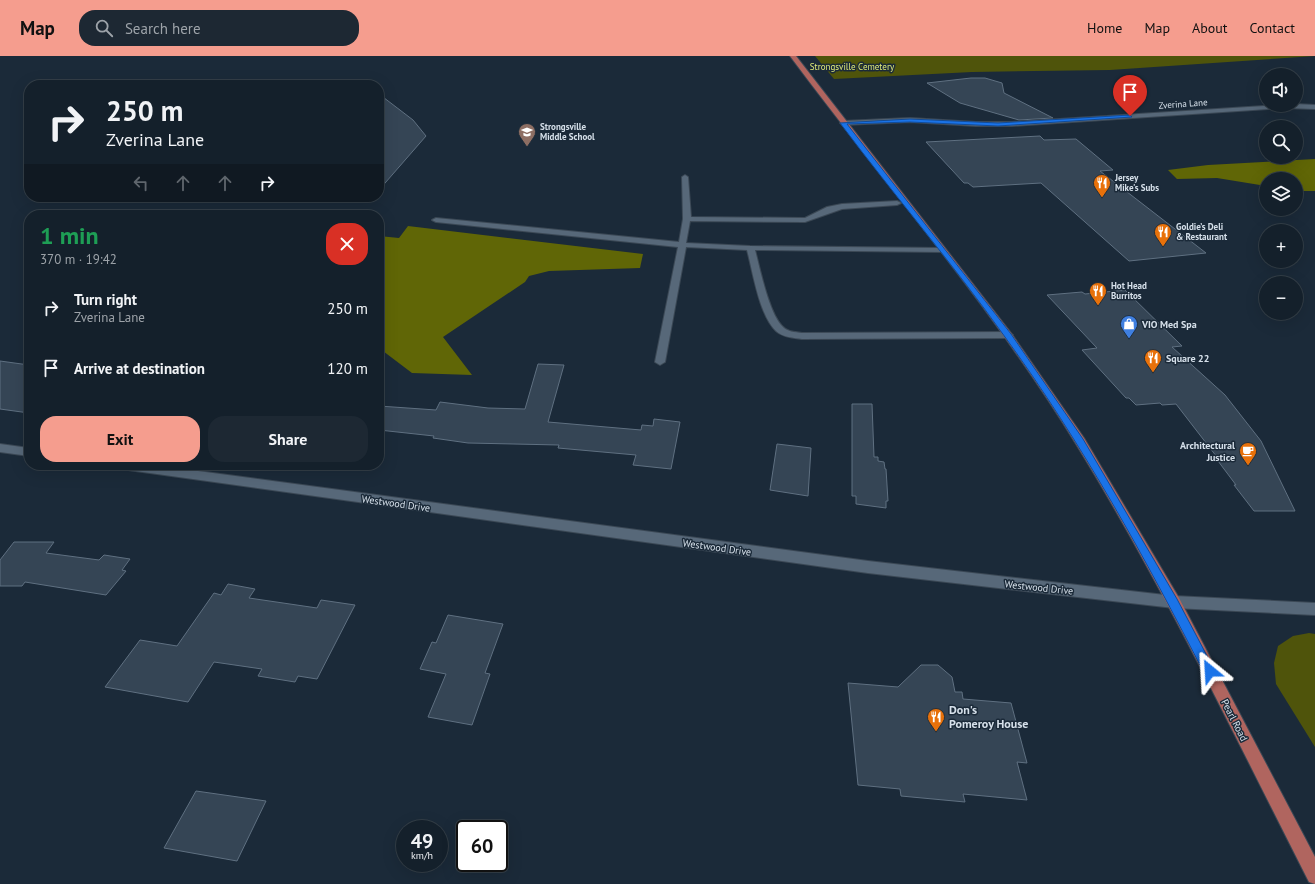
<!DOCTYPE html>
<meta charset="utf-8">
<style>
:root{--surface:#14202b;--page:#1d2833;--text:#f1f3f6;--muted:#9da3a9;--line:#333e47;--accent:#f59d8e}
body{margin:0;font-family:"PT Sans",sans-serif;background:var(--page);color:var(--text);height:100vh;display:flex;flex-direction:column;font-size:15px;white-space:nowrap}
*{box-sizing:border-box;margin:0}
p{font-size:13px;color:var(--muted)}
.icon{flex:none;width:22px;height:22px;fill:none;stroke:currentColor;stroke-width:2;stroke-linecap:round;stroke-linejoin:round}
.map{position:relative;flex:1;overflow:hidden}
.drawer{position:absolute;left:24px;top:154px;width:360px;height:260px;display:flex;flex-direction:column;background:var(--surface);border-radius:16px;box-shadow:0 4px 16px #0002,0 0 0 1px var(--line)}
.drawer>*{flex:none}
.top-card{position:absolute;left:24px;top:24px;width:360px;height:122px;border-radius:16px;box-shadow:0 4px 16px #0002,0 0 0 1px var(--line);background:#14202b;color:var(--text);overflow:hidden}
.controls{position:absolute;left:1259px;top:12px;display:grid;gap:8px}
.controls a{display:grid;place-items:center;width:44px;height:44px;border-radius:50%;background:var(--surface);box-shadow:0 4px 16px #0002,0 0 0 1px var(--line);font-size:20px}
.speed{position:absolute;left:396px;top:764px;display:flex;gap:8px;font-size:20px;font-weight:700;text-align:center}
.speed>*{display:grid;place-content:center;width:52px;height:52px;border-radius:50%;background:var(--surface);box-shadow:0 4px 16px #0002,0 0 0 1px var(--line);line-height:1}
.speed small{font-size:10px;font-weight:400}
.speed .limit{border:2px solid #111;border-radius:6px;background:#fff;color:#111}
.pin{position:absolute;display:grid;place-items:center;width:34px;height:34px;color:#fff;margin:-41px -17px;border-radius:50% 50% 50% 0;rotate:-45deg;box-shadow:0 0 4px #0007}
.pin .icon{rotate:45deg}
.me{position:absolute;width:44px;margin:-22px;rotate:333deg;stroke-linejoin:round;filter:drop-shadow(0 0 3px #0008)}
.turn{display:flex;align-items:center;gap:14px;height:84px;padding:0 16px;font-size:18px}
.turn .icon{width:52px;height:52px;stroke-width:2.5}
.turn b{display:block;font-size:28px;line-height:34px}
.lanes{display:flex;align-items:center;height:38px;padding:0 16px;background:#0003;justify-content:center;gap:20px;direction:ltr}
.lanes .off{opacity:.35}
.round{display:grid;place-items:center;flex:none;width:42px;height:42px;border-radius:16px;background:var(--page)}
.headline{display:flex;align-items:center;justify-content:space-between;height:68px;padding:0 16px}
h1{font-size:24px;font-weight:600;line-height:30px;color:#1e9e55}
.primary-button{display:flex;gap:8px;margin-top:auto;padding:8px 16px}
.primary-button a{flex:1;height:46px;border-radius:16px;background:var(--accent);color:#111;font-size:16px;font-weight:600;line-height:46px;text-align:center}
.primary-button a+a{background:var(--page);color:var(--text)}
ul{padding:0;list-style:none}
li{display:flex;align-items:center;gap:12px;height:60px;padding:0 16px}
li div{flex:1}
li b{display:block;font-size:15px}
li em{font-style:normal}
header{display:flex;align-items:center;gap:24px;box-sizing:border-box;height:56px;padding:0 20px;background:var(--accent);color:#111}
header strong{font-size:19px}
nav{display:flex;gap:22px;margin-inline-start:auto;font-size:14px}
.search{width:280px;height:36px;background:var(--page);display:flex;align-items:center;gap:10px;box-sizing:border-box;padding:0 14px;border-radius:16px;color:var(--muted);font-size:15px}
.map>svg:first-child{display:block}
.green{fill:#4f540b}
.forest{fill:#606606}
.building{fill:#354555;stroke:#5f7081}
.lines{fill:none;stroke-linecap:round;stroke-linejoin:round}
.lane-casing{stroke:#3b4855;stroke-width:2}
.street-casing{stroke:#3b4855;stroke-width:2}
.secondary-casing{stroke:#3b4855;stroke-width:2}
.primary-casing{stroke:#3b4855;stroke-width:2}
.lane{fill:#576879;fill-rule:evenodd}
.street{fill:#576879;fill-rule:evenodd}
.secondary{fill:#576879;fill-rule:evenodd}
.primary{fill:#b0655f;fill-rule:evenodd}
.route{fill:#1a73e8;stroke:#114b97}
.labels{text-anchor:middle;stroke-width:3;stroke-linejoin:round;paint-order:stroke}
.far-park-label{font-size:9px;fill:#e0eb7a;stroke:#1b2a39}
.far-street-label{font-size:9px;fill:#d6e0ea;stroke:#1b2a39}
.far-poi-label{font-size:9px;font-weight:bold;fill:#d6e0ea;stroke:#1b2a39;text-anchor:start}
.poi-label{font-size:10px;font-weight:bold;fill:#d6e0ea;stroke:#1b2a39;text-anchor:start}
.street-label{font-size:10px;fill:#d6e0ea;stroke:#1b2a39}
.near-poi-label{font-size:12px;font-weight:bold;fill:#d6e0ea;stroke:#1b2a39;text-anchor:start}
</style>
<header>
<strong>Map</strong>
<div class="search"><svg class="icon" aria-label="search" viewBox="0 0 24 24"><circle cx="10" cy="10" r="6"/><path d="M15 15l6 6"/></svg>Search here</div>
<nav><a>Home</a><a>Map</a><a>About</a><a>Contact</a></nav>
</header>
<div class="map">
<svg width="1315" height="828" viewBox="0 0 1315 828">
<rect width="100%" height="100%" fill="#1b2a39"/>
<!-- green -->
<g class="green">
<path d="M815,0h500l-205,14 -138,2 -138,7z"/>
<path d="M1309,577l6,1v113l-39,-63 -2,-21 4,-17 15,-10z"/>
</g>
<!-- forest -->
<g class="forest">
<path d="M1315,103v32h-19v-12h-30v7l-49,-8 -40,1 -9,-9 40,-5z"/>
<path d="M408,170l235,28 -3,14 -91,3 -20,5 -4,6 -82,55 29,38 -60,-2 -33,-25v-112l20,2z"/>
</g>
<!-- building -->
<g class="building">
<path d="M971,22h14l17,5 2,10 49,25 -34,2 -59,-17 -33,-20z"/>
<path d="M379,38l34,26 13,16 -47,54z"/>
<path d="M1040,80l4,4 32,-1 37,31 -13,1 106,82 -77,8 -88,-78 -68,4 -5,-4h-4l-38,-41z"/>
<path d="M1125,234l57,56 -10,1 53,48 36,46 34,70h-41l-20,-26h2l-18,-24h2l-44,-57 -14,1 -2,-2 -24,2 -7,-7h-3l-44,-48 15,-2 -50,-53 35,-3 3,2z"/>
<path d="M0,305l29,4v48l-29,-4z"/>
<path d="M538,308l26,1 -16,57 93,8 1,-5 11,1 1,-7 26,3 -9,47 -38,-4 3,-10 -78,-7 1,-3 -91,-2 -35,-5 1,-2 -55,-6v-24l57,4 4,-8 48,6 37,1z"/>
<path d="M852,348h20l2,53h4v4l6,1 1,7h1l2,32h-2v7l-30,-4v-8h-4z"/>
<path d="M777,388l34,4 -3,48 -38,-6z"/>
<path d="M14,486h40l-8,11 53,7 5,-5 26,4 -8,11 4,1 -20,24 -81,-13 -3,4h-22v-26z"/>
<path d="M228,528l27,5 -6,9 68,10 4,-8 34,5 -38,74 -19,-3 -3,6 -37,-6 4,-7 -48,-7 -26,40 -83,-15 35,-47 37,6 37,-53 7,2z"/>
<path d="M448,559l55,9 -18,49 5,1 -18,51 -44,-8 18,-43 -26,-5 12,-27 4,1z"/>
<path d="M921,609h17l14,12 3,15h7l1,7 48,4 16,60 -10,-1 10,38 -64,-6 2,8 -64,-6 -1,-7 -42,-4 -10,-102 50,4z"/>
<path d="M196,735l70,10 -29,60 -73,-13z"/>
</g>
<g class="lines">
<defs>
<path id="lane" d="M685,119l3,2 3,40 114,1 22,-11 15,-3 55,-3 4,2 -4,2 -55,4 -37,13 -115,-1 -4,22 64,3 192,2 4,2 -4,2 -187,-2c5,19 14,63 27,76 5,6 13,6 20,7l206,-1 5,3 -5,3 -206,1c-8,-1 -20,-2 -26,-8 -17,-16 -23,-59 -29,-81l-61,-3 -21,115 -5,3 -5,-3 23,-115 -242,-25 -4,-2 4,-2 243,24 4,-23 -1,-42z"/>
<g id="street">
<path d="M1296,48l19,1v4l-30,-1 -273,18h-36l-66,-4 -67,3 -3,-2 3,-2 67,-3 66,4h36z"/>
<path d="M1174,540l141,7v12l-141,-7 -5,-2 -2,-4 2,-4z"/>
</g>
<g id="secondary">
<path d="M0,388l29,4v8l-29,-4z"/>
<path d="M115,409h38l715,96 306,35 5,2 2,4 -2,4 -5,2 -306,-35 -747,-104 -4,-1z"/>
</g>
<path id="primary" d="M790,0h6l215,277 73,105 95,160 136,259v27l-6,-2c-75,-147 -146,-297 -233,-438 -84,-137 -190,-259 -286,-388z"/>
</defs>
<!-- lane casing -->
<use href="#lane" class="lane-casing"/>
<!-- street casing -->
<use href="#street" class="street-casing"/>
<!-- secondary casing -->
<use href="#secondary" class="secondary-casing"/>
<!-- primary casing -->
<use href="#primary" class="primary-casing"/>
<!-- lane -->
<use href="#lane" class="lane"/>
<!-- street -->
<use href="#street" class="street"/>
<!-- secondary -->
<use href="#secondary" class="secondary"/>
<!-- primary -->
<use href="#primary" class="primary"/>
</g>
<!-- route -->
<path class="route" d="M1130,59l2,2 -134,9 -88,-4 -63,2 164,210 72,105 94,160 38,72 -1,4 -4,2 -5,-2c-59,-116 -123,-232 -200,-338 -52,-73 -111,-142 -165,-214l70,-4 88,4z"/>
<!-- icons -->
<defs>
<symbol id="school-pin" viewBox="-11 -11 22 30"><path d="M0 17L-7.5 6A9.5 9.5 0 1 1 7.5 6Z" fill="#8d6e63" stroke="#1b2a39"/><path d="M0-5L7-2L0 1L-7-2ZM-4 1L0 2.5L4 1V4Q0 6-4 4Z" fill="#fff"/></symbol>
<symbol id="restaurant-pin" viewBox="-11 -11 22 30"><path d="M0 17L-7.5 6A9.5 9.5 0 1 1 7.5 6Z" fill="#e8710a" stroke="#1b2a39"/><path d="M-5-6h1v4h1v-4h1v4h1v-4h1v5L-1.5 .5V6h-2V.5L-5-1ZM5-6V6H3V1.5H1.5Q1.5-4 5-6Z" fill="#fff"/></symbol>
<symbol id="shop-pin" viewBox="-11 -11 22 30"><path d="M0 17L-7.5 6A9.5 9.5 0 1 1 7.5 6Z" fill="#3f7fe0" stroke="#1b2a39"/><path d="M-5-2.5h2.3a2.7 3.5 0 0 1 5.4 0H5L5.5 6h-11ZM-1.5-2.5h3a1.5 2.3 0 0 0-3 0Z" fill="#fff"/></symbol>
<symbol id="cafe-pin" viewBox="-11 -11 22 30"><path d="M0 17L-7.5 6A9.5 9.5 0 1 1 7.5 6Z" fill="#e8710a" stroke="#1b2a39"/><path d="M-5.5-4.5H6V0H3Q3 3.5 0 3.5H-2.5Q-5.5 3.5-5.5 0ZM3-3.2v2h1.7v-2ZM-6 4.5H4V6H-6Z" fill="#fff"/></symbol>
</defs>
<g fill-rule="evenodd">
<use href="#school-pin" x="517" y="66" width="20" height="27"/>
<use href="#restaurant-pin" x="1092" y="117" width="20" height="27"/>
<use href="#restaurant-pin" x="1153" y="166" width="20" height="27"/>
<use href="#restaurant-pin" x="1088" y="225" width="20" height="27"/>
<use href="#shop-pin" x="1119" y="258" width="20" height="27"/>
<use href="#restaurant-pin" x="1143" y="292" width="20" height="27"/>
<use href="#cafe-pin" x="1238" y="385" width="20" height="27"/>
<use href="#restaurant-pin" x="926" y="651" width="20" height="27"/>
</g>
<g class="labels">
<!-- far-park labels -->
<g class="far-park-label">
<text x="852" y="14">Strongsville Cemetery</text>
</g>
<!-- far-street labels -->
<g class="far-street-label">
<text transform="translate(1183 48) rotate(-4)" y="3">Zverina Lane</text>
</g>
<!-- far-poi labels -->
<g class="far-poi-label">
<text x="540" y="74">Strongsville<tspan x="540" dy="10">Middle School</tspan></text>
<text x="1115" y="125">Jersey<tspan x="1115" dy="10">Mike's Subs</tspan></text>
<text x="1176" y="174">Goldie’s Deli<tspan x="1176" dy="10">&amp; Restaurant</tspan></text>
<text x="1111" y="233">Hot Head<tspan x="1111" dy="10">Burritos</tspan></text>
</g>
<!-- poi labels -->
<g class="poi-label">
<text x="1142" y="272">VIO Med Spa</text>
<text x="1166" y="306">Square 22</text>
<text x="1235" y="393" text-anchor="end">Architectural<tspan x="1235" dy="12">Justice</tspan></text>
</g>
<!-- street labels -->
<g class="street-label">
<text transform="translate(396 447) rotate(8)" y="4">Westwood Drive</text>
<text transform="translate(717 491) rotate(8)" y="4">Westwood Drive</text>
<text transform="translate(1039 531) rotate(6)" y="4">Westwood Drive</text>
<text transform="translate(1235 664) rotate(63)" y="4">Pearl Road</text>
</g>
<!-- near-poi labels -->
<g class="near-poi-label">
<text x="949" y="658">Don's<tspan x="949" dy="14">Pomeroy House</tspan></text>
</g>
</g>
</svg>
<div class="controls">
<a><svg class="icon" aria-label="sound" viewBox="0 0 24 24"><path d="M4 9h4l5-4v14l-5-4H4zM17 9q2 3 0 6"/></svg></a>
<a><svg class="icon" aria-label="search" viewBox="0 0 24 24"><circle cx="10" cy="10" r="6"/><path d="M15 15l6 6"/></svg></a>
<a><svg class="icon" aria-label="layers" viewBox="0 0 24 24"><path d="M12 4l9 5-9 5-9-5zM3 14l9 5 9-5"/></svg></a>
<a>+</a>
<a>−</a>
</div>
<div class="speed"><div>49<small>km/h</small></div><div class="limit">60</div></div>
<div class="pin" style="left:1130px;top:60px;background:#d93025"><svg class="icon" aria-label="arrive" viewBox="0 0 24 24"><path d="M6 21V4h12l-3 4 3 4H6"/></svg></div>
<svg class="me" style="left:1210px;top:615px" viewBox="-20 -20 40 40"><path d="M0-17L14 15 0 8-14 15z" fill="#1a73e8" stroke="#fff" stroke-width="4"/></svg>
<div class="top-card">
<div class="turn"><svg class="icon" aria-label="right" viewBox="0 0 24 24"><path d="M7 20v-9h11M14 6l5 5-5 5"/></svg><div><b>250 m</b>Zverina Lane</div></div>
<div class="lanes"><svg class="icon off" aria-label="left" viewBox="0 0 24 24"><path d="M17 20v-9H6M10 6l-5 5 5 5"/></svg><svg class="icon off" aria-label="ahead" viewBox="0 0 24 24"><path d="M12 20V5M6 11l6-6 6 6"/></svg><svg class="icon off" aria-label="ahead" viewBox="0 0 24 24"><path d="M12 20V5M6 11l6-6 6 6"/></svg><svg class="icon" aria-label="right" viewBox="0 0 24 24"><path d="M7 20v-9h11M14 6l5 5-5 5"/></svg></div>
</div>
<section class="drawer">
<div class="headline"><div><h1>1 min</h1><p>370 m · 19:42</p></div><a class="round" style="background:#d93025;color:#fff"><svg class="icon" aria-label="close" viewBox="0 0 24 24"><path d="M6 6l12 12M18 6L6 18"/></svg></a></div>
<ul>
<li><svg class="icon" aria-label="right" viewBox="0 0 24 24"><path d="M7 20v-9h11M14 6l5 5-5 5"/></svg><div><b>Turn right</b><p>Zverina Lane</p></div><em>250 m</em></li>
<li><svg class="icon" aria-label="arrive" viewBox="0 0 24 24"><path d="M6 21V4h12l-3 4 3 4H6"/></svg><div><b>Arrive at destination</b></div><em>120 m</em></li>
</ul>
<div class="primary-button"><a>Exit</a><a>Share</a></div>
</section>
</div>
